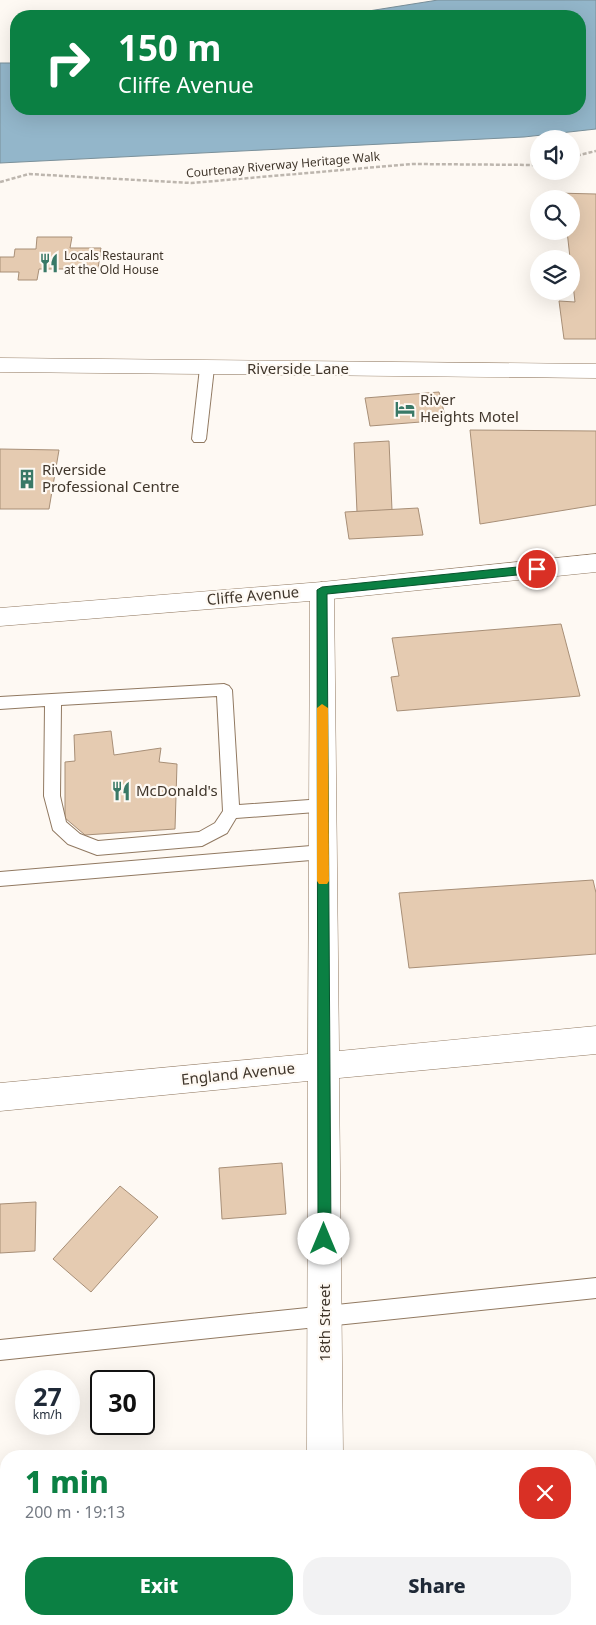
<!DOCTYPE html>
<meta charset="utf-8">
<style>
:root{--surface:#fff;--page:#f2f2f3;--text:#1f2937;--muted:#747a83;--accent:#0b8043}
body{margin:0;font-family:"Noto Sans",sans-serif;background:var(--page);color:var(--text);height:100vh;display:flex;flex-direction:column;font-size:19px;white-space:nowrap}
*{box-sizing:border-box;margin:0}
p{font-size:16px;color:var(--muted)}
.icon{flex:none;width:28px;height:28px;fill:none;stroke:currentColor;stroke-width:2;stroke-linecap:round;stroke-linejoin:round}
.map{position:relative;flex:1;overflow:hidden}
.side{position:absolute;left:0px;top:1450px;width:596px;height:175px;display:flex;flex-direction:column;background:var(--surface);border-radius:20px 20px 0 0;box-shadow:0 5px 20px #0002}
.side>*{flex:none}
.banner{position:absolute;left:10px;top:10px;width:576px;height:105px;border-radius:20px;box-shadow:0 5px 20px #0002;background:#0b8043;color:#fff;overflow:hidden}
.buttons{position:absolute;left:530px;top:130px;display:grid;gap:10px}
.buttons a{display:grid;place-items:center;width:50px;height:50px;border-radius:50%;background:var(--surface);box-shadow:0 5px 20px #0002;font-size:25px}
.speed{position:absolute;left:15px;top:1370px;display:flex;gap:10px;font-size:25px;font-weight:700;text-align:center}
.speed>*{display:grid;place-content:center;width:65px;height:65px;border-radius:50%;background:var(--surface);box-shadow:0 5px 20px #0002;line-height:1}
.speed small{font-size:12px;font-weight:400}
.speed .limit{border:2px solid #111;border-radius:8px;background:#fff;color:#111}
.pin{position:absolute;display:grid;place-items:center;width:42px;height:42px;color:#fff;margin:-21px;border:2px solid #fff;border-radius:50%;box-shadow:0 1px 5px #0007}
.me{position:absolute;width:55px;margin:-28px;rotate:0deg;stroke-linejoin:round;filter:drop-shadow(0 0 4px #0008)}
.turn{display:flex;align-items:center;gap:18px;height:105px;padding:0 25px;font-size:22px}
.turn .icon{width:65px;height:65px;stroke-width:2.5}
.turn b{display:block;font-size:35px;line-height:42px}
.round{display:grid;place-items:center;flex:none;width:52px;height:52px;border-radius:20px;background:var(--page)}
.summary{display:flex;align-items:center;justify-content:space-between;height:85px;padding:0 25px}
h1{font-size:30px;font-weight:800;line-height:38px;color:var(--accent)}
.button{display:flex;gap:10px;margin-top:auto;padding:10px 25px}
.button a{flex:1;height:58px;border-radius:20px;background:var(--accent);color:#fff;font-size:20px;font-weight:800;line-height:58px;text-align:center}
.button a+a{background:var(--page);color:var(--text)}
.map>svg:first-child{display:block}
.water{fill:#93b6ca;stroke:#7a909a}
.building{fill:#e5cbb1;stroke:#a88f77}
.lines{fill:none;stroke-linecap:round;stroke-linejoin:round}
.service-casing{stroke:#917961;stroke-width:2}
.minor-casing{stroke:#917961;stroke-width:1}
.tertiary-casing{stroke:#917961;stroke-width:1}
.primary-casing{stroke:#917961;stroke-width:1}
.path{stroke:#bdb6ae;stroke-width:2.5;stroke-dasharray:4 2;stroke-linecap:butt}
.service{fill:#fff;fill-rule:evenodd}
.minor{fill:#fff;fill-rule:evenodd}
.tertiary{fill:#fff;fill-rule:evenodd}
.primary{fill:#fff;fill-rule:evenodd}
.route{fill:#0b8043;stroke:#07532c}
.slow{fill:#f59e0b}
.labels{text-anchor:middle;stroke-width:4.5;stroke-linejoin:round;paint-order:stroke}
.far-street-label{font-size:12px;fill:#40362b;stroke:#fef9f3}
.far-poi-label{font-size:12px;fill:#40362b;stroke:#fef9f3;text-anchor:start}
.street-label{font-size:15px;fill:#40362b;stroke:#fef9f3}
.poi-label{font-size:15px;fill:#40362b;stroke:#fef9f3;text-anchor:start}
</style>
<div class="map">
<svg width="596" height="1625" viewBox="0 0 596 1625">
<rect width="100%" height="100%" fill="#fef9f3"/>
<!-- water -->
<path class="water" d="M438,0h158v129l-72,8 -524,26v-100h16v46h564v-93h-243z"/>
<!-- building -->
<g class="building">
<path d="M555,193l41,1v145h-32l-5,-38 16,1 -8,-71h4v-32h-15z"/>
<path d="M37,237h35l-2,11h31l-3,21h-59l-2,11h-19l1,-8h-19v-15h14l1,-8h21z"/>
<path d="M439,392l7,28 -76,6 -5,-28z"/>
<path d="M470,430l126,1v74l-116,19z"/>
<path d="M389,441l3,69 -35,2 -3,-69z"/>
<path d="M0,449l59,1 -10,59h-49z"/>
<path d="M418,508l5,27 -74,4 -4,-27z"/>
<path d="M561,624l19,72 -183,15 -6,-34 8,-1 -7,-38z"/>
<path d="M111,731l3,24 47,-7 -2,14 18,2 -2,65 -90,6 -20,-17v-56l10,-1 -1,-26z"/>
<path d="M593,880l3,13v61l-187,14 -10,-75z"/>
<path d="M282,1163l4,51 -64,5 -3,-51z"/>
<path d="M120,1186l38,31 -67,75 -38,-33z"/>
<path d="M36,1202l-1,49 -35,2v-49z"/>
<path d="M6,1496v74l-6,1v-74z"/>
</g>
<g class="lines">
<defs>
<g id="service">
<path d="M207,364l7,4 -8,71 -2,3h-10l-2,-3 8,-71z"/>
<path d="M224,684l5,2 3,4 7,115 84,-6 6,2 2,5 -2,5 -93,7 -9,15 -25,13 -105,9 -29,-11 -15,-14 -9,-34 1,-90 -45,3v-12zM217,696l6,115 -8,12 -16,9 -101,9 -18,-7 -14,-12 -6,-26 1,-91z"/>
<path d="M323,845l6,2 2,5 -2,5 -6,2 -323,27v-14z"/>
<path d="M596,1278v20l-596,62v-20z"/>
</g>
<g id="minor">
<path d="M0,358l596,6v14l-596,-6z"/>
<path d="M322,582l9,3 3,6 5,460 257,-25v28l-257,24 4,378h-36l1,-375 -308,30v-28l308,-29 2,-463 3,-6z"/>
<rect x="307" y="1619" width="38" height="6"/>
</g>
<path id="tertiary" d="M596,1602v23h-49l3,-6h40v-16z"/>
<path id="primary" d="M596,554v18l-274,28 -322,26v-18l322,-26z"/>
</defs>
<!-- service casing -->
<use href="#service" class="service-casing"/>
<!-- minor casing -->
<use href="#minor" class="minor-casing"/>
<!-- tertiary casing -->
<use href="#tertiary" class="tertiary-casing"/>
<!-- primary casing -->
<use href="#primary" class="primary-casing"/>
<!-- path -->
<g class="path">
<path d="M571,157l25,-6"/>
<path d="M0,182l29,-8 162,9 221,-19 127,1"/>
</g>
<!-- service -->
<use href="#service" class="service"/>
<!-- minor -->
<use href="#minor" class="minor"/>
<!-- tertiary -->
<use href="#tertiary" class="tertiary"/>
<!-- primary -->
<use href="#primary" class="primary"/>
</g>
<!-- route -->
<path class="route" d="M537,565l5,4 -5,4 -210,21 4,645 -2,5 -5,2 -4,-2 -2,-5 -1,-649 5,-3z"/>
<!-- slow -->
<path class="slow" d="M322,704l6,4 1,173 -2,3h-8l-2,-3v-173z"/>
<!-- icons -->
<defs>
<symbol id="restaurant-bare" viewBox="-9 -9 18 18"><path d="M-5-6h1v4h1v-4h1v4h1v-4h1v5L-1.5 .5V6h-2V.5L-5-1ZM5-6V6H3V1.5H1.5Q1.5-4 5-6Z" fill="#397967" stroke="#fef9f3" stroke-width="2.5" paint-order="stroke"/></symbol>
<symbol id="hotel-bare" viewBox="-9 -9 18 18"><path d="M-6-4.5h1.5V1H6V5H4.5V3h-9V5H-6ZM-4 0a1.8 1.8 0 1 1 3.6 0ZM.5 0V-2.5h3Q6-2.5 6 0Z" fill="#397967" stroke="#fef9f3" stroke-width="2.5" paint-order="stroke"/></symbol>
<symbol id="building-bare" viewBox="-9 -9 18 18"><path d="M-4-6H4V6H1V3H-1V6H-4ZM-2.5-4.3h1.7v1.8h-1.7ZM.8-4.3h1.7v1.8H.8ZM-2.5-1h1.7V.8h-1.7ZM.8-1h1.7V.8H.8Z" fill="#397967" stroke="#fef9f3" stroke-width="2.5" paint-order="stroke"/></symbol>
</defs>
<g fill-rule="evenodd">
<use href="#restaurant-bare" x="35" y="249" width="28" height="28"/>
<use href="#hotel-bare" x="391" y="395" width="28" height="28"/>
<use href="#building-bare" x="13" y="465" width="28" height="28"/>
<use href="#restaurant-bare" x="107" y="777" width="28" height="28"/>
</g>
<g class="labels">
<!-- far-street labels -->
<g class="far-street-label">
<text transform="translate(283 165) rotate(-5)" y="4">Courtenay Riverway Heritage Walk</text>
</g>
<!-- far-poi labels -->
<g class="far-poi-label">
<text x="64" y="260">Locals Restaurant<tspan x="64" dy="14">at the Old House</tspan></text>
</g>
<!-- street labels -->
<g class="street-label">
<text x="298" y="374">Riverside Lane</text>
<text transform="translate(253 596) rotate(-5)" y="5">Cliffe Avenue</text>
<text transform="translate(238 1074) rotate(-6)" y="5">England Avenue</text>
<text transform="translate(325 1323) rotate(-90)" y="5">18th Street</text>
</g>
<!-- poi labels -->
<g class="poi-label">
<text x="420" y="405">River<tspan x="420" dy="17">Heights Motel</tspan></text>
<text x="42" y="475">Riverside<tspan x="42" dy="17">Professional Centre</tspan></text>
<text x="136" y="796">McDonald's</text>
</g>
</g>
</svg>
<div class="buttons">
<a><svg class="icon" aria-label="sound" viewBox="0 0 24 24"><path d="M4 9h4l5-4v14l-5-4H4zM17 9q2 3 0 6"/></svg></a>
<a><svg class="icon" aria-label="search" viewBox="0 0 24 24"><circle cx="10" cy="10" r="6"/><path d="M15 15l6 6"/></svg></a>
<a><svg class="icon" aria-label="layers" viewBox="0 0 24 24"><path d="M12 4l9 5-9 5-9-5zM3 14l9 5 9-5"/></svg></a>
</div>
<div class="speed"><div>27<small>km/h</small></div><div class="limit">30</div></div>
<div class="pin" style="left:537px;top:569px;background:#d93025"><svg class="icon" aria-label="arrive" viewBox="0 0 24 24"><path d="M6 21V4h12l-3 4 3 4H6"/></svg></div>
<svg class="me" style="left:324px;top:1239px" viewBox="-20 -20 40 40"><circle r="19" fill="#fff"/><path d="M0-13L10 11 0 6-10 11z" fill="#0b8043"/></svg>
<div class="banner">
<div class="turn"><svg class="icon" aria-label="right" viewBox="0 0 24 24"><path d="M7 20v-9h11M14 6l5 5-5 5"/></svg><div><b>150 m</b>Cliffe Avenue</div></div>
</div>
<section class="side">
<div class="summary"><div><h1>1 min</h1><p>200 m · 19:13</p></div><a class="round" style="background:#d93025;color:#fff"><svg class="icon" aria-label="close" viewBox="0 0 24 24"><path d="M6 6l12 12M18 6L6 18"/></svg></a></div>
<div class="button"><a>Exit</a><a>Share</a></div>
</section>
</div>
